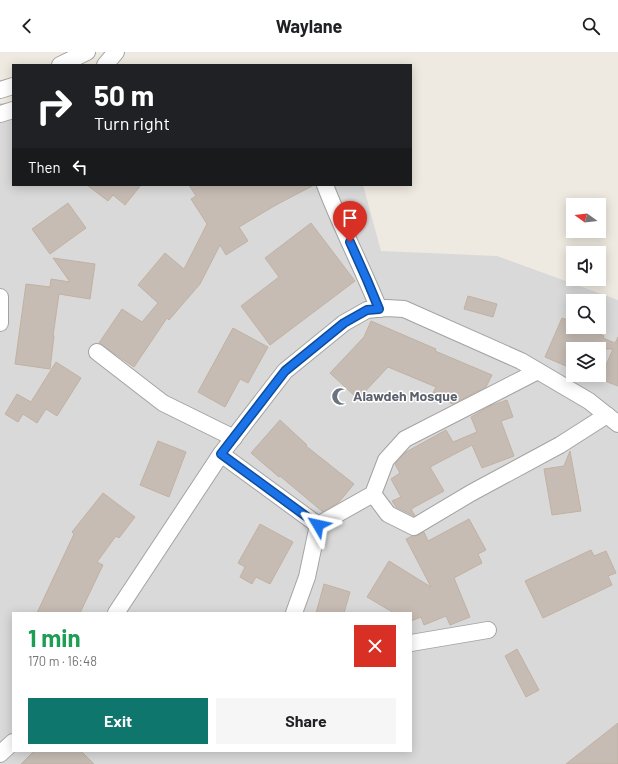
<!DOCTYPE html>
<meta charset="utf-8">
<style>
:root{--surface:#fff;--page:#f6f6f6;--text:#202124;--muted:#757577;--accent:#0f766e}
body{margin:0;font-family:Barlow,sans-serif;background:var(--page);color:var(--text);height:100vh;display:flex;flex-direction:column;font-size:15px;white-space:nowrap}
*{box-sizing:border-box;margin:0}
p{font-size:13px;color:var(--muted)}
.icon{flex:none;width:22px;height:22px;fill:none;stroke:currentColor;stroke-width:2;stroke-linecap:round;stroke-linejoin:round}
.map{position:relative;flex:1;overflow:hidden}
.drawer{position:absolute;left:12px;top:560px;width:400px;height:140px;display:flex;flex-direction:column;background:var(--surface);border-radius:0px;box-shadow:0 2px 10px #0003}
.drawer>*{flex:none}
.guide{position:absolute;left:12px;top:12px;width:400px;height:122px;border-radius:0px;box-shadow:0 2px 10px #0003;background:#202124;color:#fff;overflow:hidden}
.needle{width:26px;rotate:285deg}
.buttons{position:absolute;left:566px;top:146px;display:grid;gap:8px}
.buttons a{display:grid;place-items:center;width:40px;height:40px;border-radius:0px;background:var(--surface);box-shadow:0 2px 10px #0003;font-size:20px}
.pin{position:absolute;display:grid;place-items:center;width:34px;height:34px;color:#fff;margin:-41px -17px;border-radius:50% 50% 50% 0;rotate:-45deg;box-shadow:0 0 4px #0007}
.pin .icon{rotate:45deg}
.me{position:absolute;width:44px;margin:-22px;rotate:306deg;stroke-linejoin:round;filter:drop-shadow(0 0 3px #0008)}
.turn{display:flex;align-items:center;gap:14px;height:84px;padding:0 16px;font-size:18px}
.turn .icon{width:52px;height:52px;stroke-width:2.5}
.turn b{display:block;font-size:28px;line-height:34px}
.then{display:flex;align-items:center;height:38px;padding:0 16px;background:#0003;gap:8px;font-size:15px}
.round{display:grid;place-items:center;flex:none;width:42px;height:42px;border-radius:0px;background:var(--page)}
.head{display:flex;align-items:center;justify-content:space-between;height:68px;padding:0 16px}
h1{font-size:24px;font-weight:700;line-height:30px;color:#1e9e55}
.primary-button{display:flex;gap:8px;margin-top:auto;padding:8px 16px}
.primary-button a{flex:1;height:46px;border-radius:0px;background:var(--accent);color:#fff;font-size:16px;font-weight:700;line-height:46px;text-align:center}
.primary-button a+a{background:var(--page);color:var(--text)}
header{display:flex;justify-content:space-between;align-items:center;height:52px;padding:0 16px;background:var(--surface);font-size:18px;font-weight:700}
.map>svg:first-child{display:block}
.residential{fill:#dad9d9;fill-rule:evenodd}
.building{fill:#c6bcb4;stroke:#c1b1a2}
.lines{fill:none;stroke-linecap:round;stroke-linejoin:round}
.minor-casing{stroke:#a3a3a3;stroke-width:18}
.minor{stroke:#fff;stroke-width:16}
.route-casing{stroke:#114b97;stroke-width:10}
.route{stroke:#1a73e8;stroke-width:7}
.labels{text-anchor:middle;stroke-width:3;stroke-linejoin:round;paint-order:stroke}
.worship-label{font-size:14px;font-weight:bold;fill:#5b616d;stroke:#fff;text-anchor:start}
</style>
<header><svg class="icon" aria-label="back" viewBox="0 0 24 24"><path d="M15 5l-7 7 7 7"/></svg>Waylane<svg class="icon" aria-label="search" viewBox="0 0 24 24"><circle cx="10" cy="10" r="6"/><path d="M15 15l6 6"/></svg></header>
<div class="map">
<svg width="618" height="712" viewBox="0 0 618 712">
<rect width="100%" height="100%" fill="#eeeae1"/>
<!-- residential -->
<path class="residential" d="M0,51l13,1v81h350l18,66 116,5 121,44v464h-618zM573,249h26v26h-26zM573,297h26v26h-26zM13,561h398v138h-398z"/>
<!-- building -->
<g class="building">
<path d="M87,133h54l-16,20 -12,-10 -5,6z"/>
<path d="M189,133h125l-38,20 -37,22 9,14 -22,14 -6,-10 -20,39 -31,36 -2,-2 -33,49 -35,-24 23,-34 20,13 16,-19 -20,-18 27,-32 19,16 23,-45 -16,-25 5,-3z"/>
<path d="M68,151l18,25 -36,26 -18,-25z"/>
<path d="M311,171l44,58 -85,64 -29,-39 38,-29 -14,-19z"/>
<path d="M53,206l42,6 -5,35 -31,-5 -6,42h1l-4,33 -35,-5 11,-80 24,3 1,-8 19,3z"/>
<path d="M468,244l29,8 -4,13 -29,-8z"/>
<path d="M562,266l11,4v5h9l22,9 -1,2 12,5 3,-6v49l-18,-7 13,-30h-40v20l-28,-12z"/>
<path d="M371,269l65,28 -1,2 57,24 -6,12 -33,17 -21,-9 4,-8 -48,-20 -30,32 -28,-26 34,-36z"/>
<path d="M233,276l35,19 -20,36 -8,-4 -15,28 -27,-15z"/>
<path d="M56,310l25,16 -24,38 -11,-7 -9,14 -14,-9 -5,8 -13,-8 12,-20 14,8z"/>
<path d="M507,348l6,17 -12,4 13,35 -32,12 -10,-23 -42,22 14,24 -33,18 4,7h-1l-18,-9 -4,-6 9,-4 -10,-18 9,-6 -5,-9 11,-12 40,-22 7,12 24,-10 -6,-15 19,-11z"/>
<path d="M280,368l27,25 -1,1 48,38 -15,18 -16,10 -43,-36 -1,1 -28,-24z"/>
<path d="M158,389l28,11 -17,45 -29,-12z"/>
<path d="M570,399l11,60 -29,4 -8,-46 20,-3z"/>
<path d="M103,441l32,24 -16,21 -3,-2 -19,26 6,3 -23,48h-43l37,-79 -2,-2z"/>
<path d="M469,467l17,31 -8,4 4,9 -28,15 16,39 -20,8 -4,-9 -22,9 -3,-8 -10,4v-8h-17l-27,-16 22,-36 42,26 -25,-48 6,-3h3l4,-1 5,-3 4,9z"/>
<path d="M260,472l33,18 -23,42 -14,-7 -4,7 -12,-7 5,-10 -7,-4z"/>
<path d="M591,498l3,6 12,-5 10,22 -8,3 4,9 -69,33 -18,-37z"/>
<path d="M324,532l26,8 -6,21h-28z"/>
<path d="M517,597l22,41 -13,7 -21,-41z"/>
<path d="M618,671v41h-52z"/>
<path d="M34,699h47l13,13h-73z"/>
</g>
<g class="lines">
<defs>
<g id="minor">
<path d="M60,13l27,-13"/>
<path d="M105,13l11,-13"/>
<path d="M0,38l13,-4"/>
<path d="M0,62l13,-4"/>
<path d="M325,133c16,42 37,82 54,124"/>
<path d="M0,245v26"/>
<path d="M97,300l66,51 71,35"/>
<path d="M221,402l97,71 -11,52 -13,36"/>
<path d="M373,442l15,20 26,13 57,-34 89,-48 47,-30"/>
<path d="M318,473l55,-31 13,-34 19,-21 133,-68"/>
<path d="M116,561l105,-159 64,-83 59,-48 23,-13 20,-2 17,1 117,52 68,40 29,23"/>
<path d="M411,591l77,-13"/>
<path d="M0,702l13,-12"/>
</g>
</defs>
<!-- minor casing -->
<use href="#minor" class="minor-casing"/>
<!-- minor -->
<use href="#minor" class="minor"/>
</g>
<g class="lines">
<defs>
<path id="route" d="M318,473l-97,-71 64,-83 59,-48 23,-13 12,-1 -12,-29 -17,-38"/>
</defs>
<!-- route casing -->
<use href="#route" class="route-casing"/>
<!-- route -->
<use href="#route" class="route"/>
</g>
<!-- icons -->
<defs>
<symbol id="mosque-bare" viewBox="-9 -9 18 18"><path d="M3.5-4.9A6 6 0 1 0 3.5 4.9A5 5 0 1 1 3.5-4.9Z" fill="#6b7280" stroke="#fff" stroke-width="2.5" paint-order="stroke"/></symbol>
</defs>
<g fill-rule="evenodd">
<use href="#mosque-bare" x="328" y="332" width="25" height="25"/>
</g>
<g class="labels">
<!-- worship labels -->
<g class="worship-label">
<text x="353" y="349">Alawdeh Mosque</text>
</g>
</g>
</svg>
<div class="buttons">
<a><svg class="needle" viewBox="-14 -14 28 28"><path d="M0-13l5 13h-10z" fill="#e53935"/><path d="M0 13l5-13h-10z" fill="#757577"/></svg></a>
<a><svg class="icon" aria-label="sound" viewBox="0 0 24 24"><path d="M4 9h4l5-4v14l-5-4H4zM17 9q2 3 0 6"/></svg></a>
<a><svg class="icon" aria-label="search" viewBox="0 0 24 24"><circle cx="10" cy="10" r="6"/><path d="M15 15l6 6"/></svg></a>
<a><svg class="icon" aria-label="layers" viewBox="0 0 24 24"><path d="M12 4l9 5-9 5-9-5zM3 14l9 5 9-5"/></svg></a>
</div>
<div class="pin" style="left:350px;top:190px;background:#d93025"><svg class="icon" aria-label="arrive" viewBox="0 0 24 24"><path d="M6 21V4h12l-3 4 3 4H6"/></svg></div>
<svg class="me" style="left:318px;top:473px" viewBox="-20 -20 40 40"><path d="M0-17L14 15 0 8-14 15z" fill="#1a73e8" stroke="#fff" stroke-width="4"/></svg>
<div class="guide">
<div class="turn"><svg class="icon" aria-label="right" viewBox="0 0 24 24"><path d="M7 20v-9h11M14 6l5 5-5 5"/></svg><div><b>50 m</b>Turn right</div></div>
<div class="then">Then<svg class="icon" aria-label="left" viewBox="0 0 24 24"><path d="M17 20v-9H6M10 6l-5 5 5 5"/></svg></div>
</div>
<section class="drawer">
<div class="head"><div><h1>1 min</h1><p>170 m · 16:48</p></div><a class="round" style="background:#d93025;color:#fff"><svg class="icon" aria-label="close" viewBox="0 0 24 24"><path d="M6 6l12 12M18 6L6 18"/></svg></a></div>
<div class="primary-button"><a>Exit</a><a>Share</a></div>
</section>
</div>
